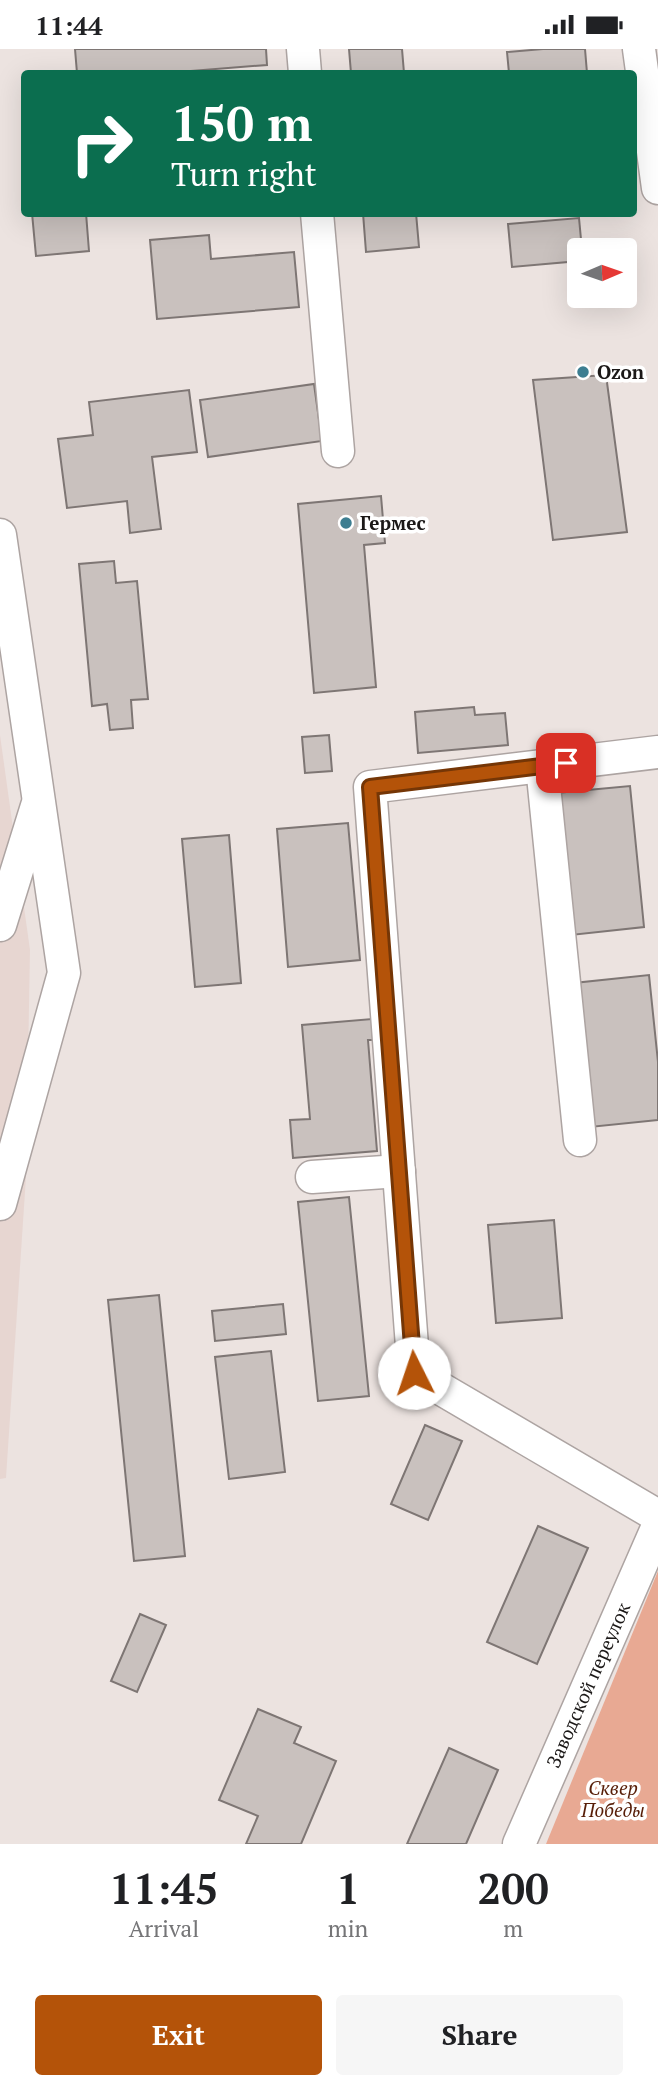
<!DOCTYPE html>
<meta charset="utf-8">
<style>
:root{--surface:#fff;--page:#f6f6f6;--text:#202124;--muted:#757577;--accent:#b45309}
body{margin:0;font-family:"PT Serif",serif;background:var(--page);color:var(--text);height:100vh;display:flex;flex-direction:column;font-size:26px;white-space:nowrap}
*{box-sizing:border-box;margin:0}
p{font-size:23px;color:var(--muted)}
.icon{flex:none;width:38px;height:38px;fill:none;stroke:currentColor;stroke-width:2;stroke-linecap:round;stroke-linejoin:round}
.map{position:relative;height:1795px;overflow:hidden}
.drawer{display:flex;flex-direction:column;background:var(--surface);flex:1}
.drawer>*{flex:none}
.top-card{position:absolute;left:21px;top:21px;width:616px;height:147px;border-radius:7px;box-shadow:0 7px 28px #0002;background:#0b6e4f;color:#fff;overflow:hidden}
.needle{width:46px;rotate:88deg}
.buttons{position:absolute;left:567px;top:189px;display:grid;gap:14px}
.buttons a{display:grid;place-items:center;width:70px;height:70px;border-radius:7px;background:var(--surface);box-shadow:0 7px 28px #0002;font-size:35px}
.pin{position:absolute;display:grid;place-items:center;width:60px;height:60px;color:#fff;margin:-30px;border-radius:14px;box-shadow:0 4px 10px #0006}
.me{position:absolute;width:77px;margin:-38px;rotate:356deg;stroke-linejoin:round;filter:drop-shadow(0 0 5px #0008)}
.turn{display:flex;align-items:center;gap:24px;height:147px;padding:0 35px;font-size:32px}
.turn .icon{width:91px;height:91px;stroke-width:2.5}
.turn b{display:block;font-size:49px;line-height:60px}
.eta{display:flex;justify-content:space-evenly;align-items:center;height:119px;text-align:center}
.eta b{font-size:42px;font-weight:700;line-height:49px}
.cta{display:flex;gap:14px;margin-top:auto;padding:14px 35px}
.cta a{flex:1;height:80px;border-radius:7px;background:var(--accent);color:#fff;font-size:28px;font-weight:700;line-height:80px;text-align:center}
.cta a+a{background:var(--page);color:var(--text)}
.status{display:flex;justify-content:space-between;align-items:center;height:49px;padding:0 35px;background:var(--surface);direction:ltr}
.status svg{height:19px;fill:currentColor}
.map>svg:first-child{display:block}
.built{fill:#e7d6d1}
.green{fill:#e8a993}
.building{fill:#c9c1be;stroke:#7e7674;stroke-width:2}
.lines{fill:none;stroke-linecap:round;stroke-linejoin:round}
.minor-casing{stroke:#ada4a2;stroke-width:35}
.minor{stroke:#fff;stroke-width:32}
.route-casing{stroke:#753606;stroke-width:18}
.route{stroke:#b45309;stroke-width:12}
.poi-dot{fill:#3d7e91;stroke:#fff;stroke-width:2.5}
.labels{text-anchor:middle;stroke-width:7;stroke-linejoin:round;paint-order:stroke}
.poi-label{font-size:19px;font-weight:bold;fill:#1b1817;stroke:#fff;text-anchor:start}
.street-label{font-size:19px;fill:#1b1817;stroke:#fff}
.park-label{font-size:19px;font-style:italic;fill:#571e08;stroke:#fff}
</style>
<div class="status"><b>11:44</b><svg viewBox="0 0 49 12"><path d="M0 12V9h3v3zM5 12V6h3v6zM10 12V3h3v9zM15 12V0h3v12zM26 1h20v11H26zM47 4h2v5h-2z"/></svg></div>
<div class="map">
<svg width="658" height="1795" viewBox="0 0 658 1795">
<rect width="100%" height="100%" fill="#ece3e0"/>
<!-- built -->
<path class="built" d="M0,686l30,215 -4,227 -20,301 -6,1z"/>
<!-- green -->
<path class="green" d="M658,1522v273h-112z"/>
<!-- building -->
<g class="building">
<path d="M75,0h191l1,16 -101,8h-89z"/>
<path d="M349,0h53l2,24h-53z"/>
<path d="M543,0h42l2,24h-78l-2,-21z"/>
<path d="M32,164h54l3,38 -53,5z"/>
<path d="M363,164h53l3,34 -53,5z"/>
<path d="M579,169l3,32h-3v11l-67,6 -4,-43z"/>
<path d="M209,186l2,24 83,-7 5,55 -142,12 -7,-79z"/>
<path d="M606,326l21,157 -74,8 -20,-160z"/>
<path d="M314,335l8,57 -114,16 -8,-57z"/>
<path d="M189,341l8,62 -45,5 9,72 -31,4 -3,-32 -60,7 -9,-69 35,-4 -4,-33z"/>
<path d="M381,447l4,47 -21,2 12,142 -62,6 -16,-189z"/>
<path d="M114,512l2,22 21,-2 11,118 -17,1 2,28 -23,2 -3,-26 -15,2 -13,-142z"/>
<path d="M474,658l1,8 30,-2 3,32 -90,8 -3,-41z"/>
<path d="M329,686l3,36 -27,2 -3,-36z"/>
<path d="M630,737l14,141 -73,8 -15,-142z"/>
<path d="M348,774l12,137 -72,7 -11,-138z"/>
<path d="M229,786l12,148 -46,4 -13,-148z"/>
<path d="M649,926l9,87v58l-68,7 -16,-144z"/>
<path d="M372,970l1,21h-5l9,111 -84,7 -3,-38 20,-1 -8,-94z"/>
<path d="M349,1148l20,199 -51,5 -20,-199z"/>
<path d="M554,1171l8,98 -66,5 -8,-98z"/>
<path d="M159,1246l26,261 -51,5 -26,-261z"/>
<path d="M283,1255l3,30 -71,7 -3,-30z"/>
<path d="M271,1302l14,121 -56,7 -14,-122z"/>
<path d="M425,1376l37,16 -34,79 -37,-16z"/>
<path d="M538,1477l50,22 -51,116 -50,-22z"/>
<path d="M140,1565l26,11 -29,67 -26,-11z"/>
<path d="M258,1660l43,18 -7,16 42,18 -35,83h-55l12,-28 -39,-16z"/>
<path d="M449,1699l49,22 -32,74h-59z"/>
</g>
<g class="lines">
<defs>
<g id="minor">
<path d="M303,0l2,24"/>
<path d="M639,0l19,139"/>
<path d="M317,164l21,238"/>
<path d="M0,486l64,438 -64,231"/>
<path d="M658,703l-288,35 44,586 244,143"/>
<path d="M542,717l38,374"/>
<path d="M0,876l37,-119"/>
<path d="M312,1128l87,-6"/>
<path d="M519,1795l139,-318"/>
</g>
</defs>
<!-- minor casing -->
<use href="#minor" class="minor-casing"/>
<!-- minor -->
<use href="#minor" class="minor"/>
</g>
<g class="lines">
<defs>
<path id="route" d="M414,1324l-44,-586 196,-24"/>
</defs>
<!-- route casing -->
<use href="#route" class="route-casing"/>
<!-- route -->
<use href="#route" class="route"/>
</g>
<!-- markers -->
<g class="poi-dot">
<circle cx="583" cy="323" r="7"/>
<circle cx="346" cy="474" r="7"/>
</g>
<g class="labels">
<!-- poi labels -->
<g class="poi-label">
<text x="597" y="330">Ozon</text>
<text x="360" y="481">Гермес</text>
</g>
<!-- street labels -->
<g class="street-label">
<text transform="translate(588 1636) rotate(-66)" y="7">Заводской переулок</text>
</g>
<!-- park labels -->
<g class="park-label">
<text x="613" y="1746">Сквер<tspan x="613" dy="22">Победы</tspan></text>
</g>
</g>
</svg>
<div class="buttons">
<a><svg class="needle" viewBox="-14 -14 28 28"><path d="M0-13l5 13h-10z" fill="#e53935"/><path d="M0 13l5-13h-10z" fill="#757577"/></svg></a>
</div>
<div class="pin" style="left:566px;top:714px;background:#d93025"><svg class="icon" aria-label="arrive" viewBox="0 0 24 24"><path d="M6 21V4h12l-3 4 3 4H6"/></svg></div>
<svg class="me" style="left:414px;top:1324px" viewBox="-20 -20 40 40"><circle r="19" fill="#fff"/><path d="M0-13L10 11 0 6-10 11z" fill="#b45309"/></svg>
<div class="top-card">
<div class="turn"><svg class="icon" aria-label="right" viewBox="0 0 24 24"><path d="M7 20v-9h11M14 6l5 5-5 5"/></svg><div><b>150 m</b>Turn right</div></div>
</div>
</div>
<section class="drawer">
<div class="eta">
<div><b>11:45</b><p>Arrival</p></div>
<div><b>1</b><p>min</p></div>
<div><b>200</b><p>m</p></div>
</div>
<div class="cta"><a>Exit</a><a>Share</a></div>
</section>
